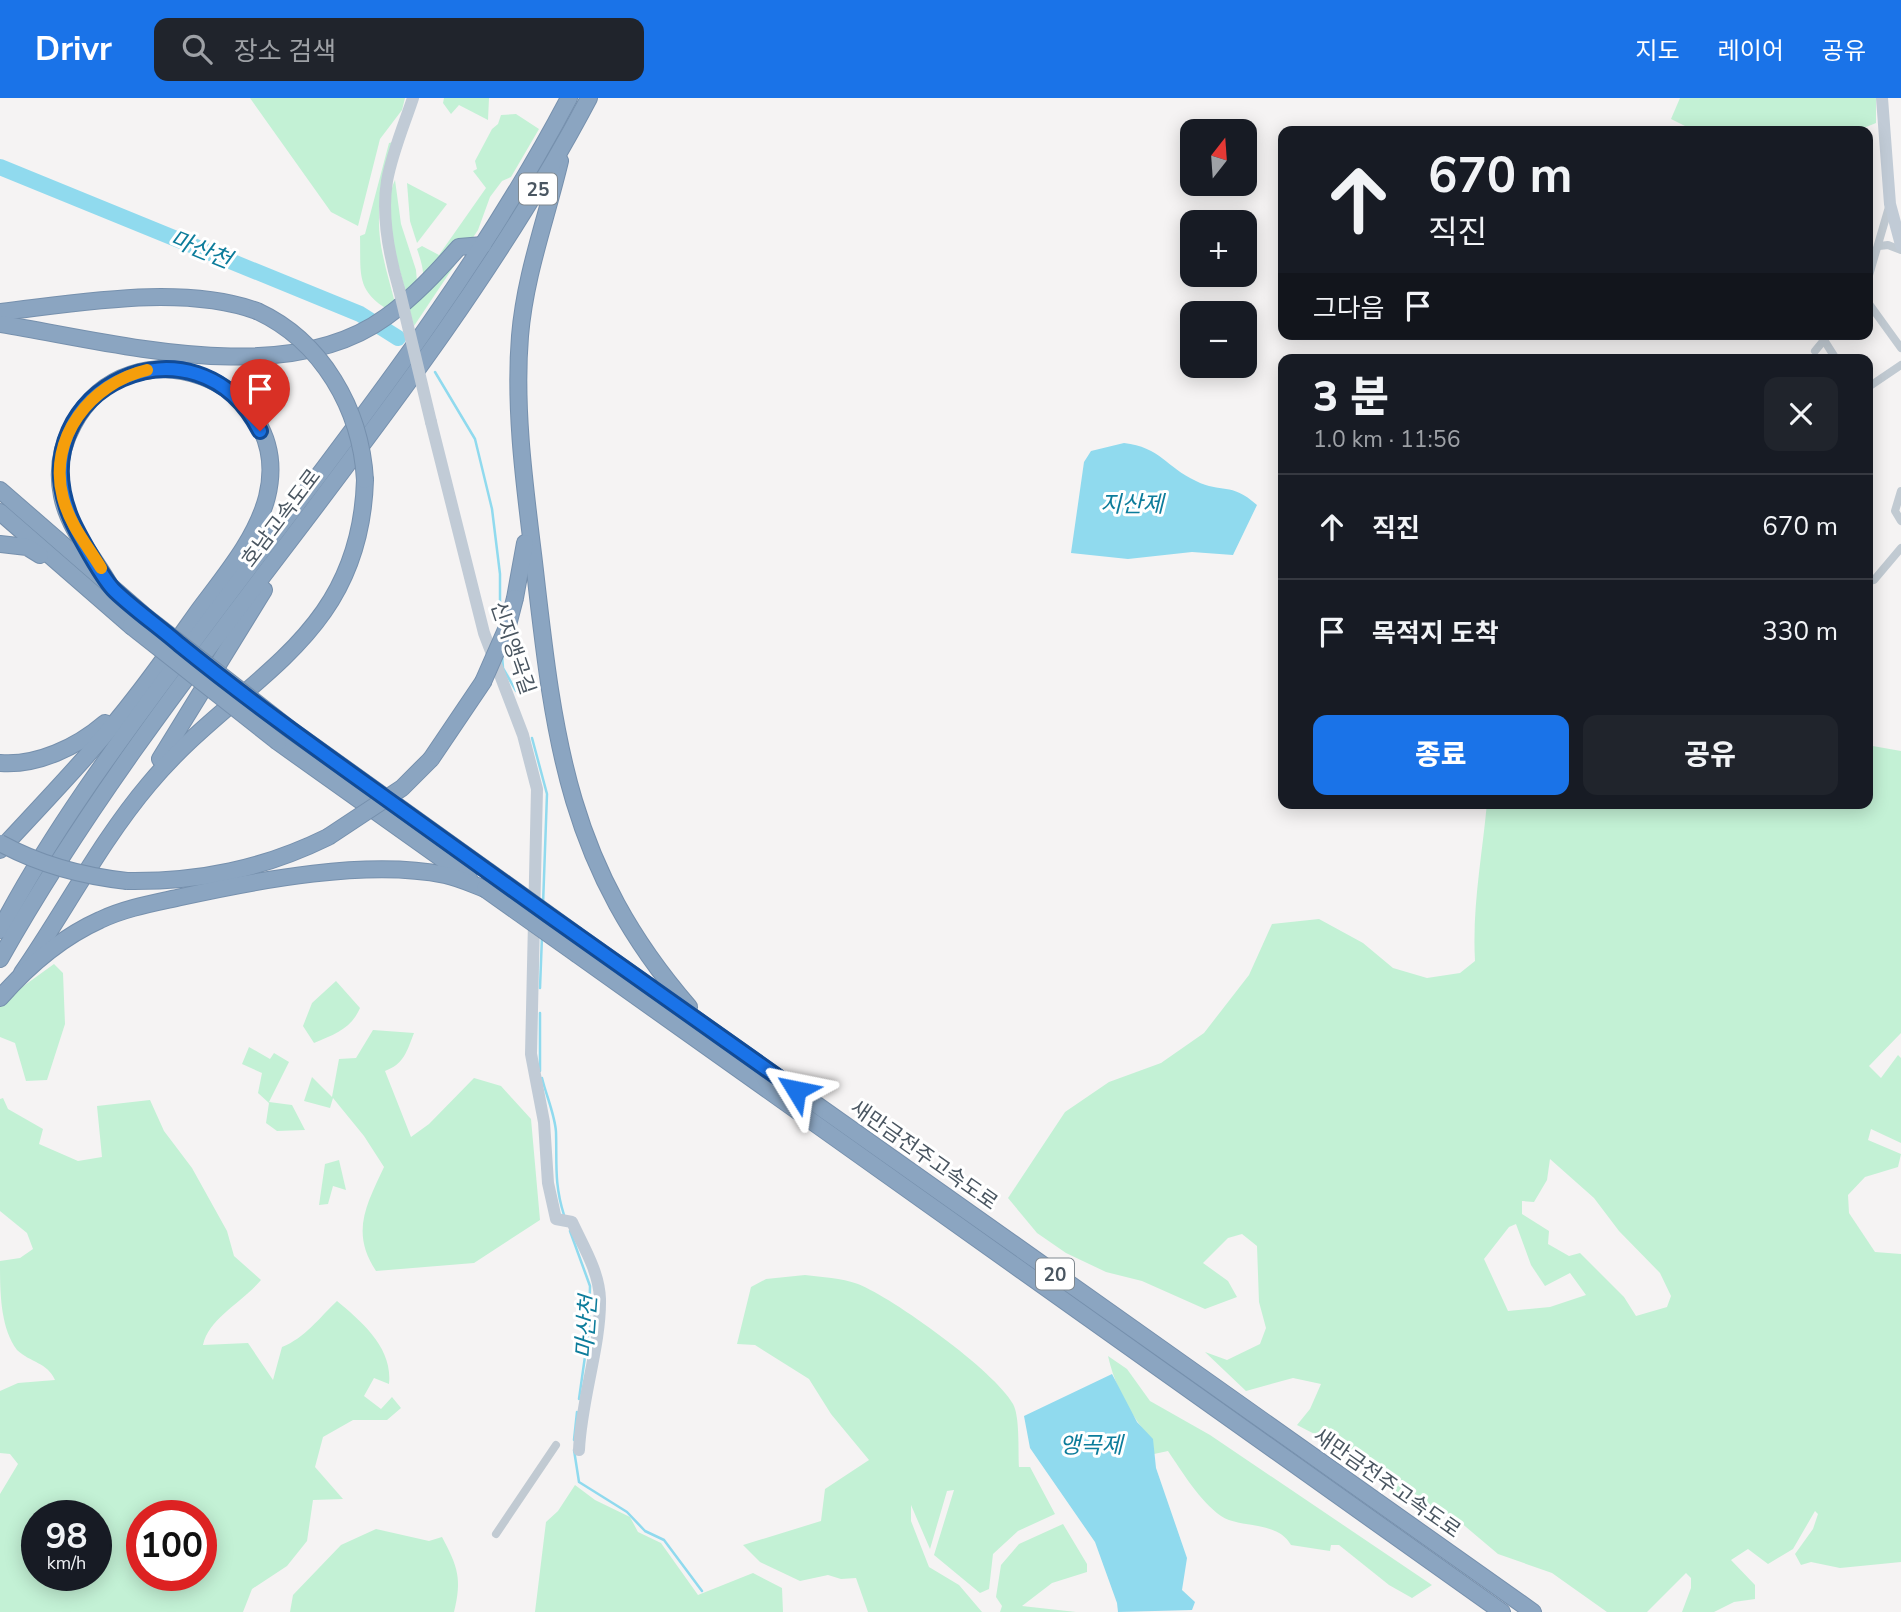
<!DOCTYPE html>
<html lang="ko">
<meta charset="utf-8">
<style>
:root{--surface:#171b24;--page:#20242c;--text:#f1f3f6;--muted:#9ea1a6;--line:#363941;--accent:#1a73e8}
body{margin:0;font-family:"Nunito Sans","Noto Sans KR",sans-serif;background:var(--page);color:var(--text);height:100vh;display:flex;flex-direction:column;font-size:26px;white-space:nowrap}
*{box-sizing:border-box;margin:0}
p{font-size:23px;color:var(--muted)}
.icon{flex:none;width:38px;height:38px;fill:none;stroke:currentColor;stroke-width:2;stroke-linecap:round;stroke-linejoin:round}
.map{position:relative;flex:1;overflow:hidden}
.drawer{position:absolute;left:1278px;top:256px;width:595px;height:455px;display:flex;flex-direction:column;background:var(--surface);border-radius:14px;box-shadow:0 4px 18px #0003}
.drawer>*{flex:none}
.banner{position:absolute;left:1278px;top:28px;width:595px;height:214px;border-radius:14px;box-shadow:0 4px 18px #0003;background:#171b24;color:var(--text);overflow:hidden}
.needle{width:46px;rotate:17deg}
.fabs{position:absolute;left:1180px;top:21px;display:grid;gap:14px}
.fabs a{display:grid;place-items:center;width:77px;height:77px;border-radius:14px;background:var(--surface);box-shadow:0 4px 18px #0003;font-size:35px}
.speed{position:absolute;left:21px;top:1402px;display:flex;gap:14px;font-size:35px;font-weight:700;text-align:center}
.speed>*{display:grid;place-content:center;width:91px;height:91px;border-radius:50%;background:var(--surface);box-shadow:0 4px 18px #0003;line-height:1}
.speed small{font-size:18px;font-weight:400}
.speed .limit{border:10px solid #d22;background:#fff;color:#111}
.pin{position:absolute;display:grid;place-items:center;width:60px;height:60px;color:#fff;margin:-72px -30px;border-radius:50% 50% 50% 0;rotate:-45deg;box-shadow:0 0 7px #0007}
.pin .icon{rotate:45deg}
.me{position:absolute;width:77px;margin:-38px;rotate:305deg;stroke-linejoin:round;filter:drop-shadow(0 0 5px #0008)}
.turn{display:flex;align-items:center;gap:24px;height:147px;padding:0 35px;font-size:32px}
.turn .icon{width:91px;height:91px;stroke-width:2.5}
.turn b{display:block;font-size:49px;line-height:60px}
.then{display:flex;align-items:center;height:66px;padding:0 35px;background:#0003;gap:14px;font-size:26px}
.round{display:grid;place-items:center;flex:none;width:74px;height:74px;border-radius:14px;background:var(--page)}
.overview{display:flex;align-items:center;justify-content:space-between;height:119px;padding:0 35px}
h1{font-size:42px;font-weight:800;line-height:52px}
.action{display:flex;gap:14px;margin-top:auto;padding:14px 35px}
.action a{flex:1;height:80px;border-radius:14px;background:var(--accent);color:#fff;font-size:28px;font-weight:800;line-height:80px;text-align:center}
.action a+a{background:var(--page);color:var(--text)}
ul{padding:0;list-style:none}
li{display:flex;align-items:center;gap:21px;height:105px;padding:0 35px;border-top:2px solid var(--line)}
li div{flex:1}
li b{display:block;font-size:26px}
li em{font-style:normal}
header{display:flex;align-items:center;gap:42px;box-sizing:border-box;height:98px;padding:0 35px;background:var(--accent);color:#fff}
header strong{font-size:33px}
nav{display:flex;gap:38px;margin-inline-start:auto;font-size:24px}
.search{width:490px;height:63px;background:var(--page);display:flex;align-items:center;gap:18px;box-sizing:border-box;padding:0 24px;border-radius:14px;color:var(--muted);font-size:26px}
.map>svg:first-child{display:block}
.green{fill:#c3f1d5;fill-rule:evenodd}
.water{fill:#90daee}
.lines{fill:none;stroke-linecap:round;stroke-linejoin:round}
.stream{stroke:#90daee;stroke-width:2.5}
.river{stroke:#90daee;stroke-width:16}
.highway-casing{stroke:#7690ad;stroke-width:18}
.street{stroke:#c1cad2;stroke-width:8}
.secondary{stroke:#c1cbd6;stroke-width:12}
.highway{stroke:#8ba5c1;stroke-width:16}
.highway-bridge-casing{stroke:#7690ad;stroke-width:18;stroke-linecap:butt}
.secondary-bridge{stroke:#c1cbd6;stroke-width:12}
.highway-bridge{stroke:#8ba5c1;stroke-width:16}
.route-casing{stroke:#114b97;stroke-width:18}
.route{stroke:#1a73e8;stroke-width:12}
.slow{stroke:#f59e0b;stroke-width:12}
.labels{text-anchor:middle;stroke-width:6;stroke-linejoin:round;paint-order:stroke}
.shield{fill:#fff;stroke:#808990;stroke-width:2}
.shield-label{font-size:19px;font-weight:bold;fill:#4a5661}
.street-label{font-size:21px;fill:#4a5661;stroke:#fff}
.water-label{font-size:23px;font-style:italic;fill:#0c7c9b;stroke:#fff}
</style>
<header>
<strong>Drivr</strong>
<div class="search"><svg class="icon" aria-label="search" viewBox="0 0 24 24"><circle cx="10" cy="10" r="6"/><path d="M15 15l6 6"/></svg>장소 검색</div>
<nav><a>지도</a><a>레이어</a><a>공유</a></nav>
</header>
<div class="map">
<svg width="1901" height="1514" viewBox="0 0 1901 1514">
<rect width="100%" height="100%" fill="#f5f3f3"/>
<!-- green -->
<g class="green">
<path d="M250,0h155l-3,12 -22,29 -22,87 -27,-14z"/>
<path d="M444,0h45l-1,22 -29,-15 -8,9 -8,-11z"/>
<path d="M1680,0h196v25l-20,8h-161l-24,-12z"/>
<path d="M516,16l23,15 -28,48 -9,4 -12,16 -12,33 -64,96 -5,-18c16,-25 18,-30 8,-59l5,-3 17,9 47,-67 -13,-17 4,-2 -2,-8 17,-32 6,-5 3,-9z"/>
<path d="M393,44c-6,25 -14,50 -14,76 -1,31 11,63 18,93l-3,2c-39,-21 -33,-37 -34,-77l5,-2 24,-91z"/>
<path d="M395,82l6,44 15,46 1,12 -8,14 -4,-6c-8,-33 -25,-77 -10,-110z"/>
<path d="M407,85l40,21 -30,39 -7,-22z"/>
<path d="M1867,647l34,6v282l-32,33 12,12 17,-23 3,3v85l-30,-14 -3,11 33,14 -3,13 -33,10 -17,18 1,18 26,39 26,2v308l-61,6 -29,-6 -10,3 -6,-11 18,-25 5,-15 -3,-3 -22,38 -25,15 -20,-15 -17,11 24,25v14l-21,3 -20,10h-32l9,-24v-10l-5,-5 -39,39h-40l-55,-39 -54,-19 -45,-38 -62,-24 -28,-33 -66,-34 13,-16 11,-25 -28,-6 -47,13 -41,-39 22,8 33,-16 6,-16 -7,-26 -2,-56 -15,-12 -14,4 -25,25 25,18 9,16 -32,12 -63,-28 -36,-9 -40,-19 -29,-20 -29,-35 57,-86 44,-30 52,-19 43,-30 45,-58 23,-51 47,-5 44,24 30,25 34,10 33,-5 15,-12c-3,-54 7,-104 12,-158h380zM1550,1061l44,39 25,33 41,42 11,23 -4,11 -31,9 -12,-19 -44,-44 -11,3 -21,-12 1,-13 -27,-17v-13l12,1 13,-22zM1516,1126l15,41 14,21 25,-13 16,22 -36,12 -42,4 -24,-52 25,-32z"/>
<path d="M54,866l9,9 2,51 -18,56 -21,1 -11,-38 -15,-6v-34z"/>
<path d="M336,883l24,27c-9,21 -25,26 -46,35l-11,-17 9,-23z"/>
<path d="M373,932l41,3c-7,18 -10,31 -29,38l26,66 18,-13 45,-46 27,8 30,33 9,101 -66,43 -98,8c-26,-39 -9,-67 8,-104l-20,-31 -31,-38 -3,10 -26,-7 8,-24 20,20 7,-38 17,-1z"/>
<path d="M249,949l21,12 4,-6 15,9 -20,40 23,3 13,25 -28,1 -11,-8 3,-20 -11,-10 4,-20 -20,-9z"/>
<path d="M3,1000l5,11 35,20 -4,15 39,17 24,-4 -5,-51 53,-6 14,31 28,37 35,63 7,25 27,24c-19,23 -52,38 -58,65l45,-2 25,37 9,-33c23,-9 37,-29 55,-46 25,21 56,47 52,83l-15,-6 -10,18 17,13 11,-12 9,11 -14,12h-34l-30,17 -8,30 28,32 -30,1 -6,41 -20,25 -35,23 -9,23h-243v-118l18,-30 -8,-10 -10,-1v-62l18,-8 37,-3c-8,-18 -24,-17 -38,-30 -17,-23 -17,-59 -17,-89l20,-3 13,-9 -6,-16 -27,-22v-112zM37,1418h59v59h-59zM142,1418h59v59h-59z"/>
<path d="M339,1062l7,30 -13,-4 -5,18 -9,1 6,-41z"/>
<path d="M805,1177c17,2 36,3 53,9 35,14 137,87 155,120 7,12 5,48 6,63h11l25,47 -37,17 -25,23 -4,35 -9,4 -46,-38 20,-65 -7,1 -17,58 -19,-44v16l18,46 30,18 23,27h-114l-12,-34 -15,1 -13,-4 -28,6 -40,-19 -17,-17 78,-24 4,-32 44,-29 -38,-46 -22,-35 -54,-34 -18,-1 14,-57 15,-8z"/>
<path d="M1108,1258l19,13 23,32 60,34 222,150 -20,13 -23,-13 -50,-40h-8l-1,6 -39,-6c-14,-25 -51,-16 -70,-29 -22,-16 -38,-43 -53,-65l-14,3c-1,-16 -8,-20 -17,-33 -13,-19 -24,-42 -29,-65z"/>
<path d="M575,1387l20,15 35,17 8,15 23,11 37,52 55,-22 29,15 1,24h-248l11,-90 12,-11z"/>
<path d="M1063,1426l24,40v8l-35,11 -30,23 54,6h-76l2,-6 -6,-9 5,-32 18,-21z"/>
<path d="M376,1431l53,12 13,-4c16,30 20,42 12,75h-164l3,-17 48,-50z"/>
</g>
<!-- water -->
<g class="water">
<path d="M1124,345c36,4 42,24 72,38 26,13 34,0 61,24l-24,50 -41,-3 -64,7 -57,-6 13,-91 7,-11z"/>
<path d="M1112,1276l25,48 16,17 3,29 31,90 -5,32 13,12 -3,8 -74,2 -1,-9 -22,-61 -65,-94 -6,-32z"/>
</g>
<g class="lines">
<!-- stream -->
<g class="stream">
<path d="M435,274l40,67 17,70 8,65v54"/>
<path d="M502,557l1,13 13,23"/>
<path d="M532,640l15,56 -4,111"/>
<path d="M540,890l2,-52"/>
<path d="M540,915v58"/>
<path d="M542,980c4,17 13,37 14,54 1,32 -2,51 8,83"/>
<path d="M570,1133l20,55 -1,42 -10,71"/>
<path d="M574,1342l3,-28"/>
<path d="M574,1352l5,32 48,30 18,19 19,9 38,51"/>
</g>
<!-- river -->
<path class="river" d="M0,69l360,147 38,24"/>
<defs>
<g id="highway">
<path d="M560,63c-14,59 -35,114 -40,175 -6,74 5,152 14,226 20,177 33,304 155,445"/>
<path d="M0,214c79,-9 181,-28 257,-1"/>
<path d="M0,226c114,18 285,67 386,-7 28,-20 51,-45 73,-70l24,-2"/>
<path d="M0,392l145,126"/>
<path d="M0,414l131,114"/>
<path d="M0,446l27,3 13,8"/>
<path d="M515,500l10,-55"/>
<path d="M290,631l198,142"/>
<path d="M278,644l191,136"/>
<path d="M160,661l104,-169"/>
<path d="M431,661l52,-77"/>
<path d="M0,665c37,3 77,-16 105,-40"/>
<path d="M0,752c47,-51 95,-100 137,-155 22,-28 42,-57 62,-85 26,-35 57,-71 68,-113 29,-117 -137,-180 -194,-72 -12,22 -16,47 -11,71 7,35 34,63 50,93"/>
<path d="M127,783c72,1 136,-12 201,-44"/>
<path d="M0,832c50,-96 116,-185 181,-272 135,-183 282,-358 388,-560"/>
<path d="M577,837l956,677"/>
<path d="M578,857l924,657"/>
<path d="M0,861c171,-304 426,-552 589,-861"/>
<path d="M22,875c43,-62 78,-131 127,-189 89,-107 211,-141 216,-304"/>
<path d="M0,900c29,-33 60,-60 100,-78 25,-12 54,-17 81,-23 77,-17 187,-38 264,-22 14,3 27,9 40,14"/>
</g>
</defs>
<!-- highway casing -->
<use href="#highway" class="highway-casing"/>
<!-- street -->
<g class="street">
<path d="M1879,148l9,-1 13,5"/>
<path d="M1867,184l22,-75"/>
<path d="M1867,203l34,47"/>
<path d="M1824,242l12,19"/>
<path d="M1815,253l14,-17"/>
<path d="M1867,290l34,-23"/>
<path d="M1901,393l-6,20 6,10"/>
<path d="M1867,483l7,-1 27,-32"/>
<path d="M496,1436l60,-89"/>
</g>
<!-- secondary -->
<g class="secondary">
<path d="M1882,0l8,106 11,41"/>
<path d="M399,191c-10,-34 -18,-72 -12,-108 5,-28 17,-56 26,-83"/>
<path d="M431,324l53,211 39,102 14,54 -6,265 13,68 4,61 8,36 16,3c11,24 27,49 28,77 1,45 -19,102 -21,151"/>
</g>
<!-- highway -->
<use href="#highway" class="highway"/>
<defs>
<g id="highway-bridge">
<path d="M257,213c65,30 104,98 108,169"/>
<path d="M145,518l145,113"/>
<path d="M131,528l147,116"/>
<path d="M483,584l25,-57 7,-27"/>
<path d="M328,739l74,-49 29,-29"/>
<path d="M0,745c40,22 82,33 127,38"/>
<path d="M488,773l89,64"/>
<path d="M485,791l93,66"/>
</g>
</defs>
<!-- highway-bridge casing -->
<use href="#highway-bridge" class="highway-bridge-casing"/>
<!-- secondary-bridge -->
<path class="secondary-bridge" d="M399,191l32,133"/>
<!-- highway-bridge -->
<use href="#highway-bridge" class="highway-bridge"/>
</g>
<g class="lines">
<defs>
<path id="route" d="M260,333c-63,-124 -241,-44 -190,85 6,15 34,65 45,75 20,19 43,35 64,53 64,52 131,100 198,148 139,100 279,200 419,298"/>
</defs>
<!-- route casing -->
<use href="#route" class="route-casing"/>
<!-- route -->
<use href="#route" class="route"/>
<!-- slow -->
<path class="slow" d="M101,470c-14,-23 -31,-43 -38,-70 -16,-60 28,-115 84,-128"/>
</g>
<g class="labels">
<!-- shield labels -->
<g class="shield">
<rect x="519" y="75.5" width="38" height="31" rx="5"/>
<rect x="1036" y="1160.5" width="38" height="31" rx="5"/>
</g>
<g class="shield-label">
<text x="538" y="98">25</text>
<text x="1055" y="1183">20</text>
</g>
<!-- street labels -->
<g class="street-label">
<text transform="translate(281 420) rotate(-53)" y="7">호남고속도로</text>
<text transform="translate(513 550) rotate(71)" y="7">신지앵곡길</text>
<text transform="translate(924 1057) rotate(35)" y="7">새만금전주고속도로</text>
<text transform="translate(1387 1385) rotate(35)" y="7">새만금전주고속도로</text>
</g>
<!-- water labels -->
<g class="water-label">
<text transform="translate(201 151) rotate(22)" y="8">마산천</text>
<text x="1132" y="414">지산제</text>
<text transform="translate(586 1229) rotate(-86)" y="8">마산천</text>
<text x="1091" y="1355">앵곡제</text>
</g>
</g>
</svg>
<div class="fabs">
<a><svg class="needle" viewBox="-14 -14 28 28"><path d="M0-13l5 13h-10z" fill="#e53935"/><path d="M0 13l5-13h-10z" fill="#9ea1a6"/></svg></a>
<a>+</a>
<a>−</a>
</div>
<div class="speed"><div>98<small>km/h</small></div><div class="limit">100</div></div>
<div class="pin" style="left:260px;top:333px;background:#d93025"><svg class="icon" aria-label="arrive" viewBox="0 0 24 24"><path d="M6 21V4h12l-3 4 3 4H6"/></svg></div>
<svg class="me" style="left:796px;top:992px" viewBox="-20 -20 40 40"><path d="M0-17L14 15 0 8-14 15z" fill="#1a73e8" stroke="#fff" stroke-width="4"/></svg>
<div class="banner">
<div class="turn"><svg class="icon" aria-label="ahead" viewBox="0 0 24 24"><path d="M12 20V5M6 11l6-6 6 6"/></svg><div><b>670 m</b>직진</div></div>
<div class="then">그다음<svg class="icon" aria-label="arrive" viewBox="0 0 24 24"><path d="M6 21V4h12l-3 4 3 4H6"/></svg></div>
</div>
<section class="drawer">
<div class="overview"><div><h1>3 분</h1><p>1.0 km · 11:56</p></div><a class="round"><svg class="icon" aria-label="close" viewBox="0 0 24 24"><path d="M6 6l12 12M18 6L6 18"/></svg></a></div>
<ul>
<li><svg class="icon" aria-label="ahead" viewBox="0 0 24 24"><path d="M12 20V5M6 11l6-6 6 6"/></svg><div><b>직진</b></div><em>670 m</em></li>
<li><svg class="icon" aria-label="arrive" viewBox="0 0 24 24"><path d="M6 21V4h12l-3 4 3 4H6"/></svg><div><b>목적지 도착</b></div><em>330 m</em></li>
</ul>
<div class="action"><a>종료</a><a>공유</a></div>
</section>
</div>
